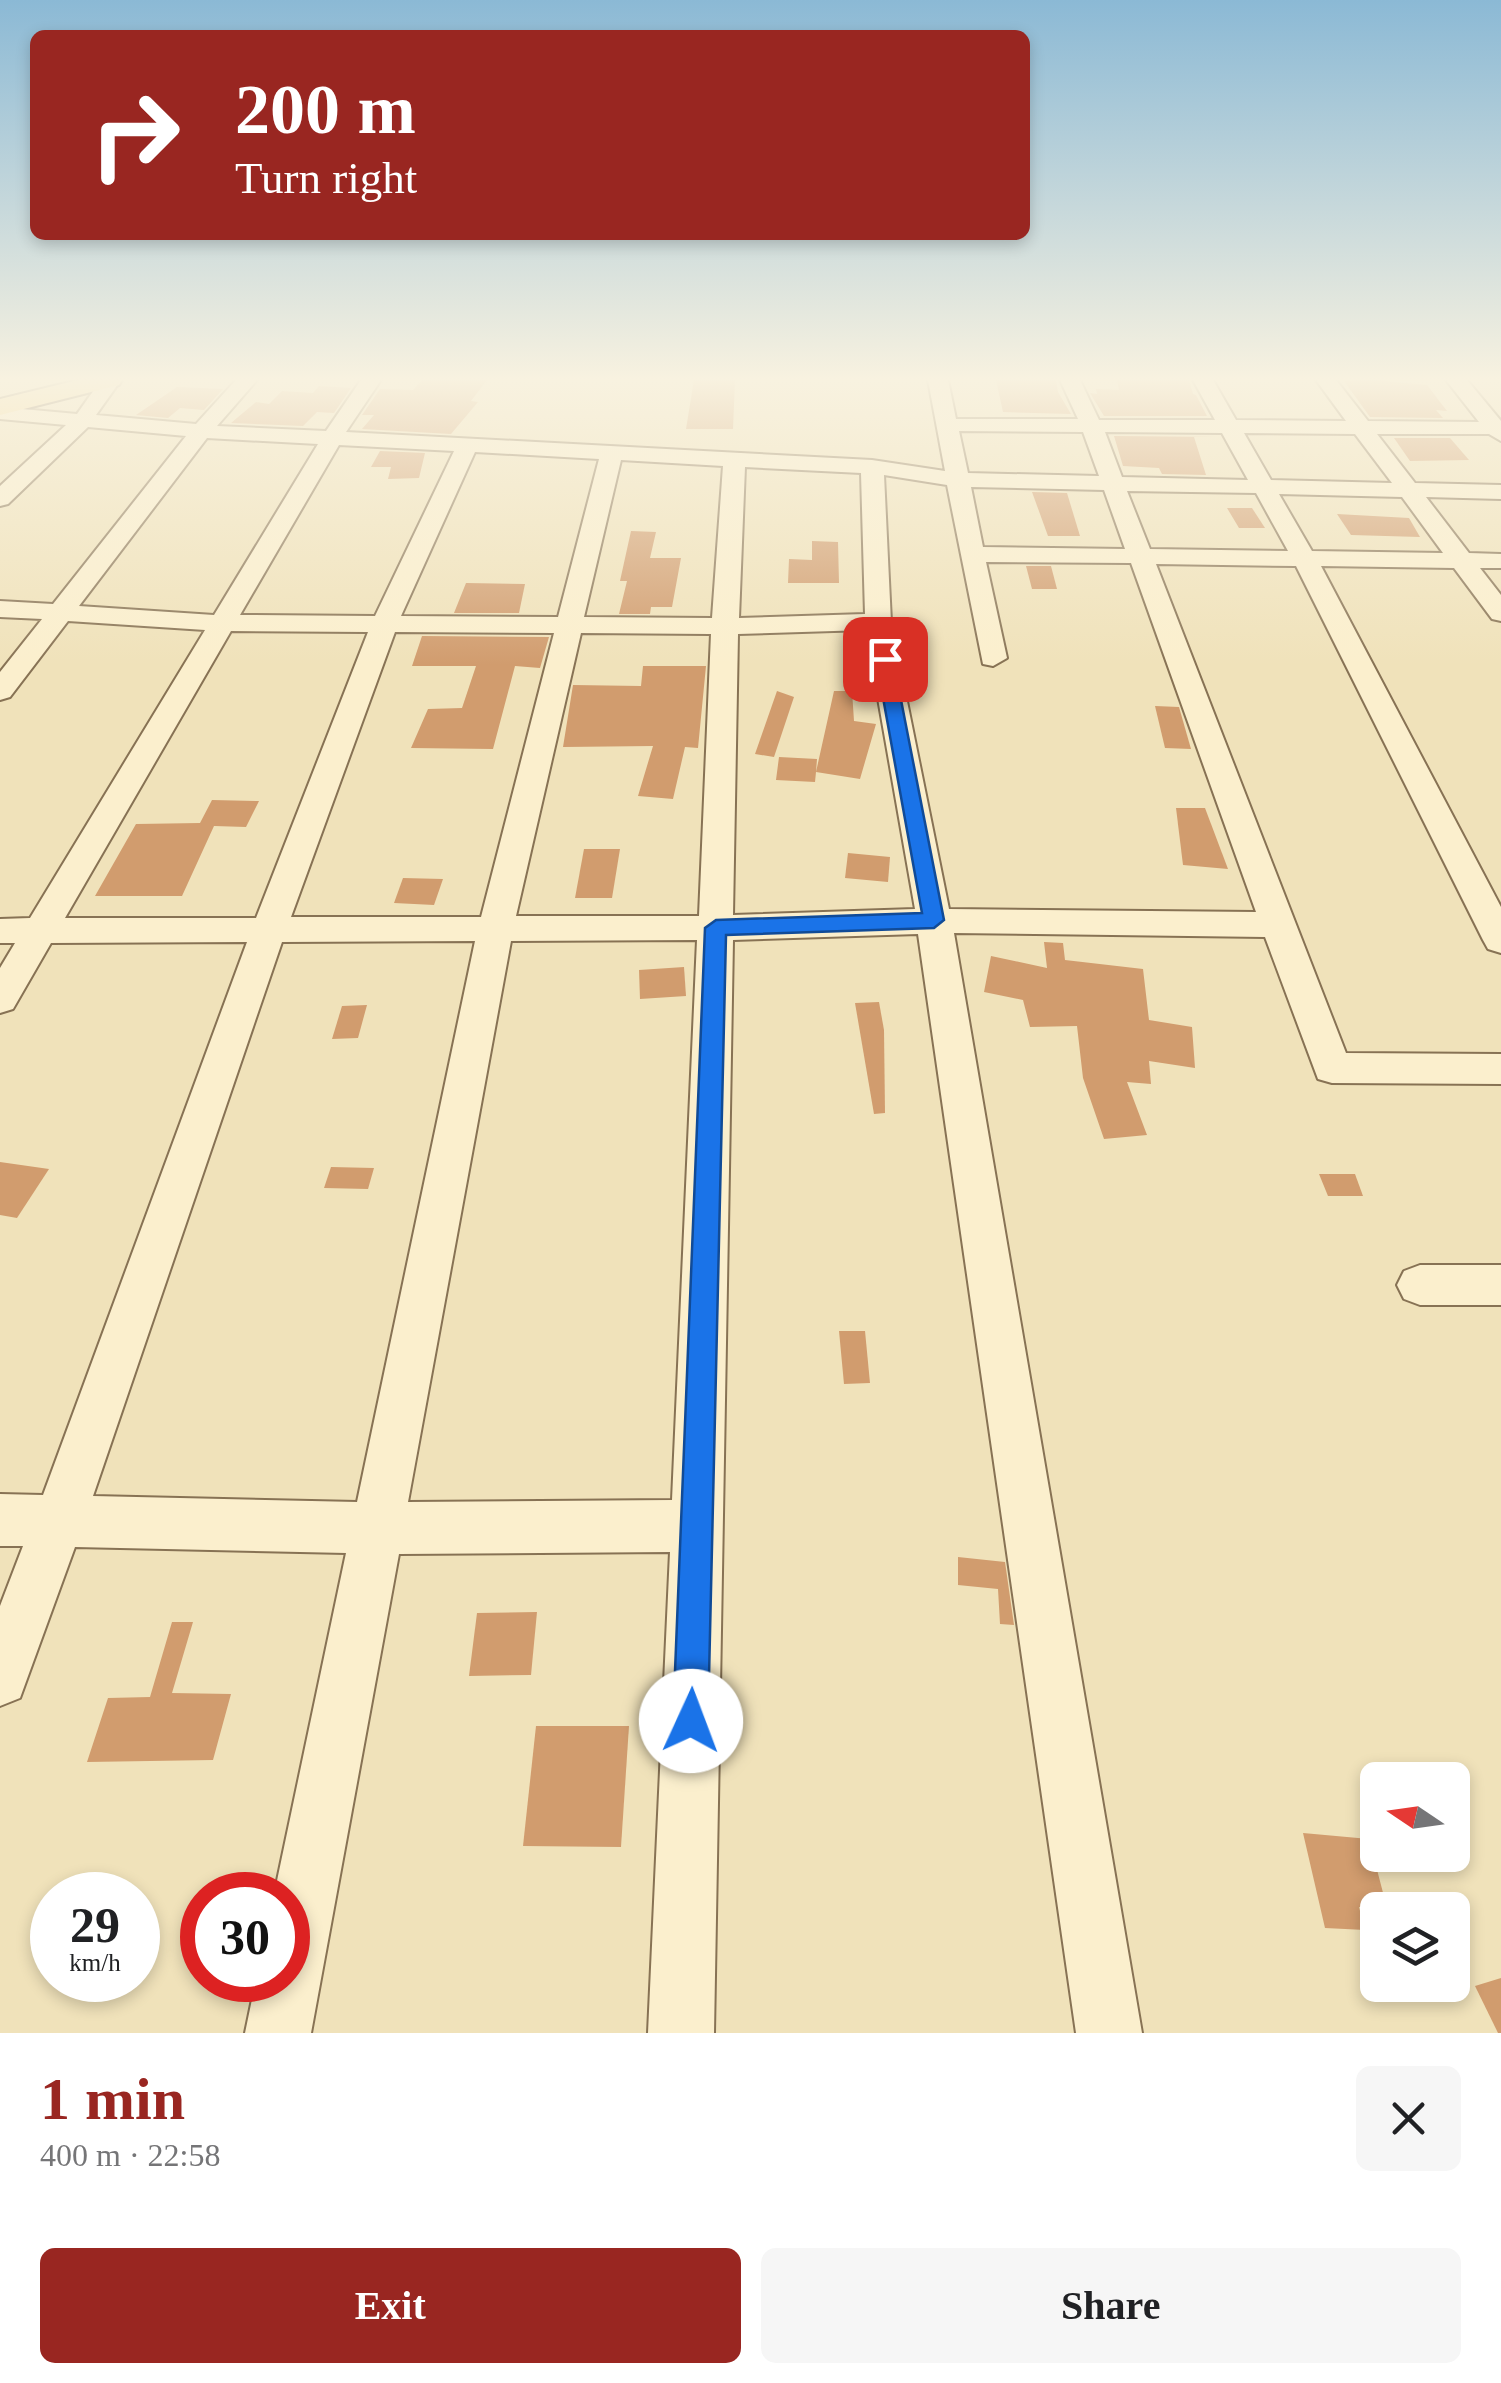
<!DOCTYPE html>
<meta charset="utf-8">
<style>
:root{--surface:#fff;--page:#f6f6f6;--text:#202124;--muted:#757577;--accent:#992621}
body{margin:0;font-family:"Times New Roman",serif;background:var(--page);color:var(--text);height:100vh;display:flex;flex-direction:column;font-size:38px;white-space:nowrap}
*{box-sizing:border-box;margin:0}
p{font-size:32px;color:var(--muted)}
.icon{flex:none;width:55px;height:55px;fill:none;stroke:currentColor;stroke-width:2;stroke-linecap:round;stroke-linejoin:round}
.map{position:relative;height:2033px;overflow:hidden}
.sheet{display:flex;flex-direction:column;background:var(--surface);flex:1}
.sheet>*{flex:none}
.hud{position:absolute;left:30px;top:30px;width:1000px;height:210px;border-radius:15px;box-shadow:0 5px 15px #0003;background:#992621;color:#fff;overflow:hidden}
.needle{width:65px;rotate:283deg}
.fabs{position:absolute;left:1360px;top:1762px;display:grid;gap:20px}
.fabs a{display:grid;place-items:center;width:110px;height:110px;border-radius:15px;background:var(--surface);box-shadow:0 5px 15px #0003;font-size:50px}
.speed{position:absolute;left:30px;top:1872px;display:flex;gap:20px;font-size:50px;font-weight:700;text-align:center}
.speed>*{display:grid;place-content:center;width:130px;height:130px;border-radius:50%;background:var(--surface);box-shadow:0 5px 15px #0003;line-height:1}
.speed small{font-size:25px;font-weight:400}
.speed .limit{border:15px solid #d22;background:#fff;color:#111}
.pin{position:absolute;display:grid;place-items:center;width:85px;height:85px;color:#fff;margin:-42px;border-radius:20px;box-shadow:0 5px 15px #0006}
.me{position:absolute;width:110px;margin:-55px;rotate:2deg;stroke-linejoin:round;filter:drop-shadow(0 0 8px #0008)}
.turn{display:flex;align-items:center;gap:35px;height:210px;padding:0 40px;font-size:45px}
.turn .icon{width:130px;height:130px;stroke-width:2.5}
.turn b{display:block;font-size:70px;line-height:85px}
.round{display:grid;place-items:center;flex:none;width:105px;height:105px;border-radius:15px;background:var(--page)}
.overview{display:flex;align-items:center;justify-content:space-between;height:170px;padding:0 40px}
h1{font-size:60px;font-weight:800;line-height:75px;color:var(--accent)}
.primary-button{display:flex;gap:20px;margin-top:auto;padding:20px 40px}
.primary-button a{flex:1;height:115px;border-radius:15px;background:var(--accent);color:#fff;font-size:40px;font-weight:800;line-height:115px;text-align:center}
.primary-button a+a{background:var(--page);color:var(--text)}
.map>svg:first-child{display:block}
.building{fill:#d19c6e}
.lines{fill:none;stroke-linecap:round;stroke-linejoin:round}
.minor-casing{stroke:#877254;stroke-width:4}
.major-casing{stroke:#543f29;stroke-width:4}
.minor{fill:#fbefcd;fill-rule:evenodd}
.major{fill:#f7db8e;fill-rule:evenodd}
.route{fill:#1a73e8;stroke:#114b97;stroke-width:2.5}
</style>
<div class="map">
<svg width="1501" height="2033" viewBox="0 0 1501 2033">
<rect width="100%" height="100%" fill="#f0e2ba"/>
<!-- building -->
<g class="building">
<path d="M422,380h65l-16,21 7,1 -27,32 -89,-5 12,-14h-12l18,-26 33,1z"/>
<path d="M694,380h41l-2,49h-47z"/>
<path d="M996,380h60l2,12 13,22 -68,-2z"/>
<path d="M1117,380h72l4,14 3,1 11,21h-103l-14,-23 7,1 -1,-5 23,1z"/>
<path d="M1375,380l52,5 20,26 -11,-1 7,8 -73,-1 -26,-36z"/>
<path d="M319,386l32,2 -17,25 -17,-1 -14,14 -72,-3 25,-21 13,2 13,-13 31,2z"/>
<path d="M177,387l46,2 -19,21 -24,-2 -12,10 -32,-3z"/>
<path d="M1114,436l104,1h-24l12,38 -44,-1 -3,-6 -36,-2z"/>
<path d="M1394,438h56l19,22 -59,1z"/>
<path d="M380,451l45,2 -6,25 -31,1 3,-12h-20z"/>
<path d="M1032,492l35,1 13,43h-32z"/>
<path d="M1227,508h25l13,20h-26z"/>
<path d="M1337,514l72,4 11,19 -69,-2z"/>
<path d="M631,531l25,1 -6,26h31l-9,49h-21l-1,7h-31l8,-33h-7z"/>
<path d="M812,541l26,1 1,41h-51l1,-24 23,1z"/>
<path d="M1026,566h25l6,23h-25z"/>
<path d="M466,583l59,1 -6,29h-65z"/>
<path d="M422,636l127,1 -9,31 -25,-2 -22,83 -82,-1 17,-39 34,-1 14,-42h-64z"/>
<path d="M643,666h63l-8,82 -13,-1 -12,52 -35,-3 15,-50 -90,1 10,-62 68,1z"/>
<path d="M777,691l17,6 -20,60 -19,-3z"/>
<path d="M834,691h18l2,30 22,3 -16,55 -44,-7 -1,10 -39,-2 3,-23 38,2 -1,13z"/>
<path d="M1155,706l24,1 12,42 -26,-1z"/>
<path d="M212,800l47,1 -13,26 -32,-1 -32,70h-87l41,-72 64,-1z"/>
<path d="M1176,808h29l23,61 -45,-4z"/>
<path d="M584,849h36l-8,49h-37z"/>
<path d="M848,853l42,4 -2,25 -43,-4z"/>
<path d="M403,878l40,1 -9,26 -40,-2z"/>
<path d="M1044,942l19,1 2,17 78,9 6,51 43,7 3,41 -46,-7 2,23 -24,-2 20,53 -43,4 -21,-61 -6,-52 -47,1 -7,-27 -39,-8 7,-36 56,12z"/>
<path d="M684,967l2,29 -46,3 -1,-29z"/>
<path d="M879,1002l5,28 1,83 -11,1 -19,-111z"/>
<path d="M367,1005l-9,33 -26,1 10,-33z"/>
<path d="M0,1162l49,7 -32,49 -17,-3z"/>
<path d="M331,1167l43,1 -6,21 -44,-1z"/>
<path d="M1319,1174h36l8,22h-35z"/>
<path d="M839,1331h26l5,52 -26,1z"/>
<path d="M958,1557l47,5 9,63 -14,-1 -2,-35 -40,-4z"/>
<path d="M537,1612l-6,63 -62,1 8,-63z"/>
<path d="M172,1622h21l-21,71 59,1 -18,66 -126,2 21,-64 42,-1z"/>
<path d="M536,1726h93l-8,121 -98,-1z"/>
<path d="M1303,1833l66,6 18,69 -28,-1 6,23 -40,-2z"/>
<path d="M1501,1978v55h-3l-23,-47z"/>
</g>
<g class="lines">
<defs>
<g id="minor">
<path d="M101,380h20l-25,35 100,9 40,-44h21l-40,46 109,5 35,-51h20l-35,52 526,28 73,11 -17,-91h20l8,39h122l-18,-39h20l19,40h116l-22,-40h20l23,40 110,1 -30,-41h20l32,41 111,1 -33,-42h21l34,41v20l-12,-7h-112l38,49 86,2v14l-75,-2 43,56 32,1v14h-21l21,27v26l-9,-2 -38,-51 -133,-2 180,341v46l-13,-4 -5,-9 -187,-374 -140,-2 190,489 155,1v30l-169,-1 -14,-4 -53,-142 -311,-4 188,1100h-66l-158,-1099 -185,6 -19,1093h-66l22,-481 -271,2 -88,479h-66l11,-53h32v-85h-14l72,-342 -271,-6 -55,151 -20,8v-100l23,-60h-23v-52l43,1 204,-553 -196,1 -38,66 -13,4v-45l15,-25h-15v-24l30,-1 175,-288 -137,-9 -58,76 -10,3v-28l42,-53 -42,-2v-16l53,3 133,-168 -98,-9 -80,77 -8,2v-20l66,-61 -66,-6v-12l77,7zM959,431l124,1 16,44 -131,-3zM1105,432l117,1 26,47 -126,-3zM1244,433l111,1 37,49 -121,-3zM207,438l111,6 -104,171 -135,-9zM339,445l115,6 -79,165 -135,-1zM475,452l124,7 -41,158 -157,-1zM621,460l102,6 -11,152 -128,-1zM745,467l116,6 4,141 -126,4zM884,475l63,10 36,179 10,2 14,-8 -21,-96 145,1 125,349 -307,-3 -58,-287zM971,487l133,3 21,59 -142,-2zM1127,491l129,2 32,58 -138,-2zM1279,494l123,3 41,56 -131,-2zM866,630l49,279 -182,6 5,-281zM231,631l137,1 -112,286h-191zM395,632l159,1 -73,284h-190zM581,633l130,1 -12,282h-183zM697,940l-25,560 -264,2 103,-561zM475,941l-118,561 -264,-6 189,-554z"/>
<path d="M1420,1265h81v40h-81l-16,-6 -7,-14 7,-14z"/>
</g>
<path id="major" d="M78,380h44l-3,5 -119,30v-16z"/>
</defs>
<!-- minor casing -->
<use href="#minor" class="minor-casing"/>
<!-- major casing -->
<use href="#major" class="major-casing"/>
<!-- minor -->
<use href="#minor" class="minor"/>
<!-- major -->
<use href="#major" class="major"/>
</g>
<!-- sky -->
<linearGradient id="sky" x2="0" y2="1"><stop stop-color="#8bb9d5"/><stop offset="0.57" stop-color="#f8f2e0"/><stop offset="1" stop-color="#f8f2e0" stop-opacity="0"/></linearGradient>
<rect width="1501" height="665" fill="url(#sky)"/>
<!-- route -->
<path class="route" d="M885,654l8,5 51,261 -10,8 -208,7 -18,786 -5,13 -12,5 -13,-5 -5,-13 32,-793 11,-8 206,-7 -46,-254z"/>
</svg>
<div class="fabs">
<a><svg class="needle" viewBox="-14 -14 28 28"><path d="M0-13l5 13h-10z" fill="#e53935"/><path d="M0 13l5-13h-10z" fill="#757577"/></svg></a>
<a><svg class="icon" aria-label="layers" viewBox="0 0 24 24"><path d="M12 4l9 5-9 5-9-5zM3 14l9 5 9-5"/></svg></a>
</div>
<div class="speed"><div>29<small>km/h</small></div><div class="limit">30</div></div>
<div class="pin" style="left:885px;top:659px;background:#d93025"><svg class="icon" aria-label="arrive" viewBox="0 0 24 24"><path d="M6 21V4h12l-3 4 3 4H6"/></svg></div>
<svg class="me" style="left:691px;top:1721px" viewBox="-20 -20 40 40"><circle r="19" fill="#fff"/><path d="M0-13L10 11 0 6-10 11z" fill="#1a73e8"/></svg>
<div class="hud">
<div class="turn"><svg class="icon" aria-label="right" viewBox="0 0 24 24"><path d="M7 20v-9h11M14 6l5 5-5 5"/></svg><div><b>200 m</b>Turn right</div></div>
</div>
</div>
<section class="sheet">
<div class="overview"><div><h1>1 min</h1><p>400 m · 22:58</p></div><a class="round"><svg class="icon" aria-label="close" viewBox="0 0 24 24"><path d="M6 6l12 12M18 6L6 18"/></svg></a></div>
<div class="primary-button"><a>Exit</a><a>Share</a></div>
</section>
